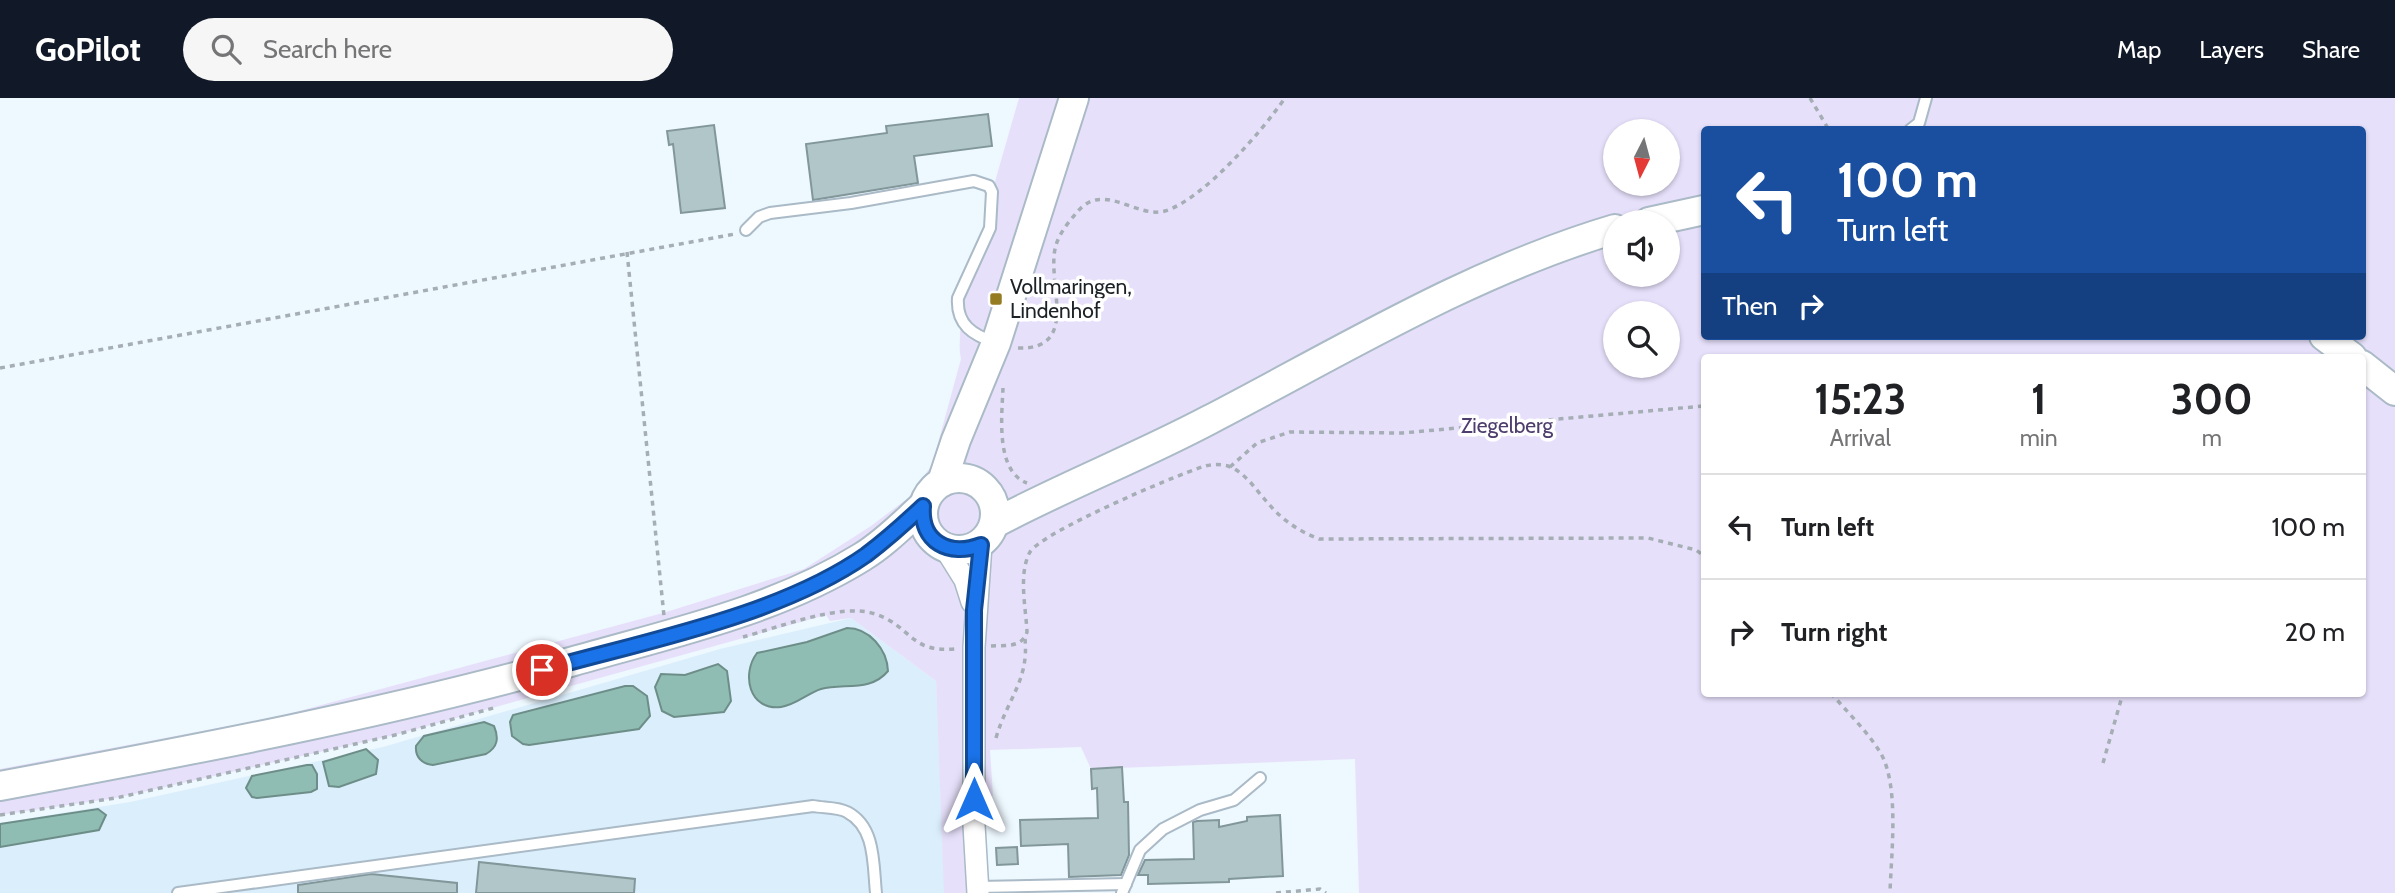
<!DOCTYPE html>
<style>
:root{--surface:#fff;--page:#f6f6f6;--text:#202124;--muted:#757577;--line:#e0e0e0;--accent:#111827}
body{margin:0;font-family:Cabin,sans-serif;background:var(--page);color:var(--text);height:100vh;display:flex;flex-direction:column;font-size:26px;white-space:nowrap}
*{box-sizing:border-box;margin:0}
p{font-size:23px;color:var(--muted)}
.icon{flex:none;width:38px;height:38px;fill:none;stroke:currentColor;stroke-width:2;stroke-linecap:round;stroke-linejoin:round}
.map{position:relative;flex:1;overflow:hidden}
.panel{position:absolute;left:1701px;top:256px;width:665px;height:343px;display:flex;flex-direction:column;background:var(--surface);border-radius:7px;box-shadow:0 2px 5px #0004}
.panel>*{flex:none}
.top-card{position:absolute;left:1701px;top:28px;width:665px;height:214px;border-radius:7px;box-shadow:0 2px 5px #0004;background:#1a4fa0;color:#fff;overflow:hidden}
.needle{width:46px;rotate:186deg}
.controls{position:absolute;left:1603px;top:21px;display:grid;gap:14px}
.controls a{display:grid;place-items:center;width:77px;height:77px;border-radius:50%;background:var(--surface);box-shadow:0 2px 5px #0004;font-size:35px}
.pin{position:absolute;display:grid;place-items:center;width:60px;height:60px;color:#fff;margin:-30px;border:4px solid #fff;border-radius:50%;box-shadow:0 2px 7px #0007}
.me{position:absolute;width:77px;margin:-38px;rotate:0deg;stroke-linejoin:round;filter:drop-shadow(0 0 5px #0008)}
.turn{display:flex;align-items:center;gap:24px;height:147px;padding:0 21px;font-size:32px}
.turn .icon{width:91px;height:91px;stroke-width:2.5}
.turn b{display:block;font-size:49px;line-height:60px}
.then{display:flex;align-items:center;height:66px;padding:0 21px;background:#0003;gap:14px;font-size:26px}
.eta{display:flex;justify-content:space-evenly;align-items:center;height:119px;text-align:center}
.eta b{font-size:42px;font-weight:800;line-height:49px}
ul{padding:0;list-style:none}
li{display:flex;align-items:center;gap:21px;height:105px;padding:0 21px;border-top:2px solid var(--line)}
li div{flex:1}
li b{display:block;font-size:26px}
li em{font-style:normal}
header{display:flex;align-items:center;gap:42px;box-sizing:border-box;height:98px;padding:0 35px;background:var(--accent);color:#fff}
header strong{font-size:33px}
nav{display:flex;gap:38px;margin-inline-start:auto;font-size:24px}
.search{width:490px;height:63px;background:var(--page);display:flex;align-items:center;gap:18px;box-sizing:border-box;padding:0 24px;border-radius:38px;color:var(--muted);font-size:26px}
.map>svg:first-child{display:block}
.built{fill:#dbeefc}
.green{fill:#e7e0fb;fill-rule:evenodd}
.water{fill:#90bdb3;stroke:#6d8e88;stroke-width:2}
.building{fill:#b0c6c9;stroke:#82979a;stroke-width:2}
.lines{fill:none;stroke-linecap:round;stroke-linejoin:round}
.lane-casing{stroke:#aabac6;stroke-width:14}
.street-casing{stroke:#aabac6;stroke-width:24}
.secondary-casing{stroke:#aabac6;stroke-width:32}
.path{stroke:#a5aeb4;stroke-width:3.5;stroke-dasharray:5 5;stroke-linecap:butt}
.lane{stroke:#fff;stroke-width:10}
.street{stroke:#fff;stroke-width:21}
.secondary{stroke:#fff;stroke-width:28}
.route-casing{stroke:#114b97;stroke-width:18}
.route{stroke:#1a73e8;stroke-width:12}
.poi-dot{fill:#957b22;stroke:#fff;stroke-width:2.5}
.labels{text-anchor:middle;stroke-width:7;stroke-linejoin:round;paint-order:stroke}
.poi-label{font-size:21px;fill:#1b2125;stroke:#fff;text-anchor:start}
.park-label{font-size:21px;fill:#4e3e6e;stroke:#fff}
</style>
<header>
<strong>GoPilot</strong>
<div class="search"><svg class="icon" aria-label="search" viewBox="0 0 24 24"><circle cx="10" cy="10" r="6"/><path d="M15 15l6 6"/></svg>Search here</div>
<nav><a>Map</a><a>Layers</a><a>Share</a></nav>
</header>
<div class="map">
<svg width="2395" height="795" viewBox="0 0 2395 795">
<rect width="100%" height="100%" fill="#eef8ff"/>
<!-- built -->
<path class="built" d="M851,520l85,63 9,212h-945v-70l130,-21 253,-55 337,-98z"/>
<!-- green -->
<path class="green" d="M1019,0h1376v795h-1036l-4,-134 -264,10 -10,-22 -91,3 3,46h-9l4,97h-44l-8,-212 -85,-63 -21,3 -4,-6 -431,120 -279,63 -116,17v-46l277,-52 386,-104 141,-44 67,-43 37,-28 24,-33 29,-106c-4,-17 3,-33 -4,-48l24,-57 11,-62zM1704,32h658v206h-658zM1615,33h53v53h-53zM1615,124h53v53h-53zM1615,215h53v53h-53zM1704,259h658v336h-658z"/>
<!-- water -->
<g class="water">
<path d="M847,530c22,0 40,21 41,43 -17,21 -44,12 -67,18 -13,4 -25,16 -40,18 -32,4 -40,-33 -24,-54l50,-11z"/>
<path d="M718,566l9,7 4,30 -7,11 -50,5 -12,-6 -7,-24 6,-13 24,1z"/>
<path d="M625,588h8l14,10 3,20 -11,13 -110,16 -6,-1 -11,-8 -2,-14 3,-7z"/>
<path d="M484,624l10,4c5,12 4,21 -8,28l-53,11c-11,-1 -18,-8 -17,-19l8,-10z"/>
<path d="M366,651l12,11 -2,14 -37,13 -10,-1 -6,-24z"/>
<path d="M307,667h5l5,9v15l-6,3 -54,6 -5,-1 -6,-9 6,-12z"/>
<path d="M98,711l8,6 -7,15 -99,17v-23z"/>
</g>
<!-- building -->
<g class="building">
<path d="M988,16l4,32 -78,10 4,27 -105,17 -7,-56 81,-11 -1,-7z"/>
<path d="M714,27l11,83 -44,5 -8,-69 -4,1 -2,-14z"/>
<path d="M1122,669l2,35h4l1,53 -8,20 -52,2 -1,-33 -47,2 -1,-26 78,-2 -1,-30 -5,1 -1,-20z"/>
<path d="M1280,717l3,61 -54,3v3l-81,2v-9h-10l7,-15 49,-1 -1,-37 4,-1 22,-1v7l28,-6v-4z"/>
<path d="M1017,749l1,17 -21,1 -1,-17z"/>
<path d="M479,764l156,17 -1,14h-158z"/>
<path d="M371,776l86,9v10h-159v-8z"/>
</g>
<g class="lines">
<defs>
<g id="lane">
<path d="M1910,32l9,-7 7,-25"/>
<path d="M746,132l13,-13 11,-4 81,-10 123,-22 15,5 3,6 -2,36 -32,70c-2,27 15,37 38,45"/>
<path d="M977,789l149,-3"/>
<path d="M178,795l635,-87c10,2 25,1 34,6 29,15 26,53 29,81"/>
<path d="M1122,795l18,-43 23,-21 37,-19 34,-10 26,-22"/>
</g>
<g id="street">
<path d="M945,450l20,32 7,22"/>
<path d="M978,795l-4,-68v-178l7,-102"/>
</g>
<g id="secondary">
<path d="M1649,124l55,-12"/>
<path d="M2324,238l28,21"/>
<path d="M2362,267l33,26"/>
<circle cx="959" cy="416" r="36"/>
<path d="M942,384l14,-42 40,-97 78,-245"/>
<path d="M995,425c70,-37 144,-66 214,-103 133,-69 261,-148 406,-191"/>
<path d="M0,688c193,-36 385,-72 574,-125 98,-28 201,-50 288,-104 23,-14 42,-34 61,-51"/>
</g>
</defs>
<!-- lane casing -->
<use href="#lane" class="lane-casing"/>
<!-- street casing -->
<use href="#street" class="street-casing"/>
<!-- secondary casing -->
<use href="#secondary" class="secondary-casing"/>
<!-- path -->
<g class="path">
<path d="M1810,0l19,32"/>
<path d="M627,154l37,364"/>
<path d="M1018,250c64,2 27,-67 38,-103 4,-13 14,-25 23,-35 26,-28 58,9 86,1 39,-12 97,-80 120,-113"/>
<path d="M0,270l735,-134"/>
<path d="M1003,290c-1,27 -8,83 24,95"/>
<path d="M1230,369l27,-24 33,-11 112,1 302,-27"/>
<path d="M743,539c34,-9 99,-35 132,-23 37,12 34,39 80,35"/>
<path d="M991,548c15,-1 31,2 36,-14 -1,-24 -9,-58 3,-80 12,-20 144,-76 172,-85 8,-3 17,-3 26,-1 17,6 28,24 39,36 14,17 31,29 52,37l329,-1 48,12 8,6"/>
<path d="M1831,595c16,19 36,38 49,59 20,33 11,103 10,141"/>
<path d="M996,640c11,-39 33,-57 29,-99"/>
<path d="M2103,665l20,-70"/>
<path d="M0,717l116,-17 279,-63 102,-28"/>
<path d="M1276,795l44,-4 6,4"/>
</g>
<!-- lane -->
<use href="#lane" class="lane"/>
<!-- street -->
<use href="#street" class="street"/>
<!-- secondary -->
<use href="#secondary" class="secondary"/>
</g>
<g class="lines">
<defs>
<path id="route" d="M542,572c103,-29 237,-54 324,-115 20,-15 39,-32 57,-49 -3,36 26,51 58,39l-7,65v189"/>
</defs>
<!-- route casing -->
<use href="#route" class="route-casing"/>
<!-- route -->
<use href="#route" class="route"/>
</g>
<!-- markers -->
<rect class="poi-dot" x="989" y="194" width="14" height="14" rx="3.5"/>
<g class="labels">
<!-- poi labels -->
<g class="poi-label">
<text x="1010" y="196">Vollmaringen,<tspan x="1010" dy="24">Lindenhof</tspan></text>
</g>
<!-- park labels -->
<g class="park-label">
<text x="1507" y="335">Ziegelberg</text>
</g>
</g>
</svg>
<div class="controls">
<a><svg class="needle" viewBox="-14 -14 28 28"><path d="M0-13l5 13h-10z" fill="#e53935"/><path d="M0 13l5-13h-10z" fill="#757577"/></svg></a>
<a><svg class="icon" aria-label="sound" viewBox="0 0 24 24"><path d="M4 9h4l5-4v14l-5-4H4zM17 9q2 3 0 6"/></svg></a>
<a><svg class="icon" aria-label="search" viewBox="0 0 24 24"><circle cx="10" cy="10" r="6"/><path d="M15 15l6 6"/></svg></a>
</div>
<div class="pin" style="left:542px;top:572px;background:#d93025"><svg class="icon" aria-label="arrive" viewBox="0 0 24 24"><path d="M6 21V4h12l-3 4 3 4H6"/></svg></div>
<svg class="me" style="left:974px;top:701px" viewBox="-20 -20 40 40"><path d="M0-17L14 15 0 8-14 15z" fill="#1a73e8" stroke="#fff" stroke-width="4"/></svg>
<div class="top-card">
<div class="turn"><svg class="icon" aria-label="left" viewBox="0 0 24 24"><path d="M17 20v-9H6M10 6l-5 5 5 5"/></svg><div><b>100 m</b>Turn left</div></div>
<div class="then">Then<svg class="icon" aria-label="right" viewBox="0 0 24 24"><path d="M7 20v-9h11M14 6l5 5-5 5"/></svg></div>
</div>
<section class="panel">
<div class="eta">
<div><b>15:23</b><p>Arrival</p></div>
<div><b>1</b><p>min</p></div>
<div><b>300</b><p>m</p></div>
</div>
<ul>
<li><svg class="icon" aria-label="left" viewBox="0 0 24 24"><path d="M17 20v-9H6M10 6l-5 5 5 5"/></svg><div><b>Turn left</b></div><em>100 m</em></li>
<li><svg class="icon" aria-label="right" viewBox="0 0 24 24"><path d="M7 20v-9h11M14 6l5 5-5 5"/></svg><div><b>Turn right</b></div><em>20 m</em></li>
</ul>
</section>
</div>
